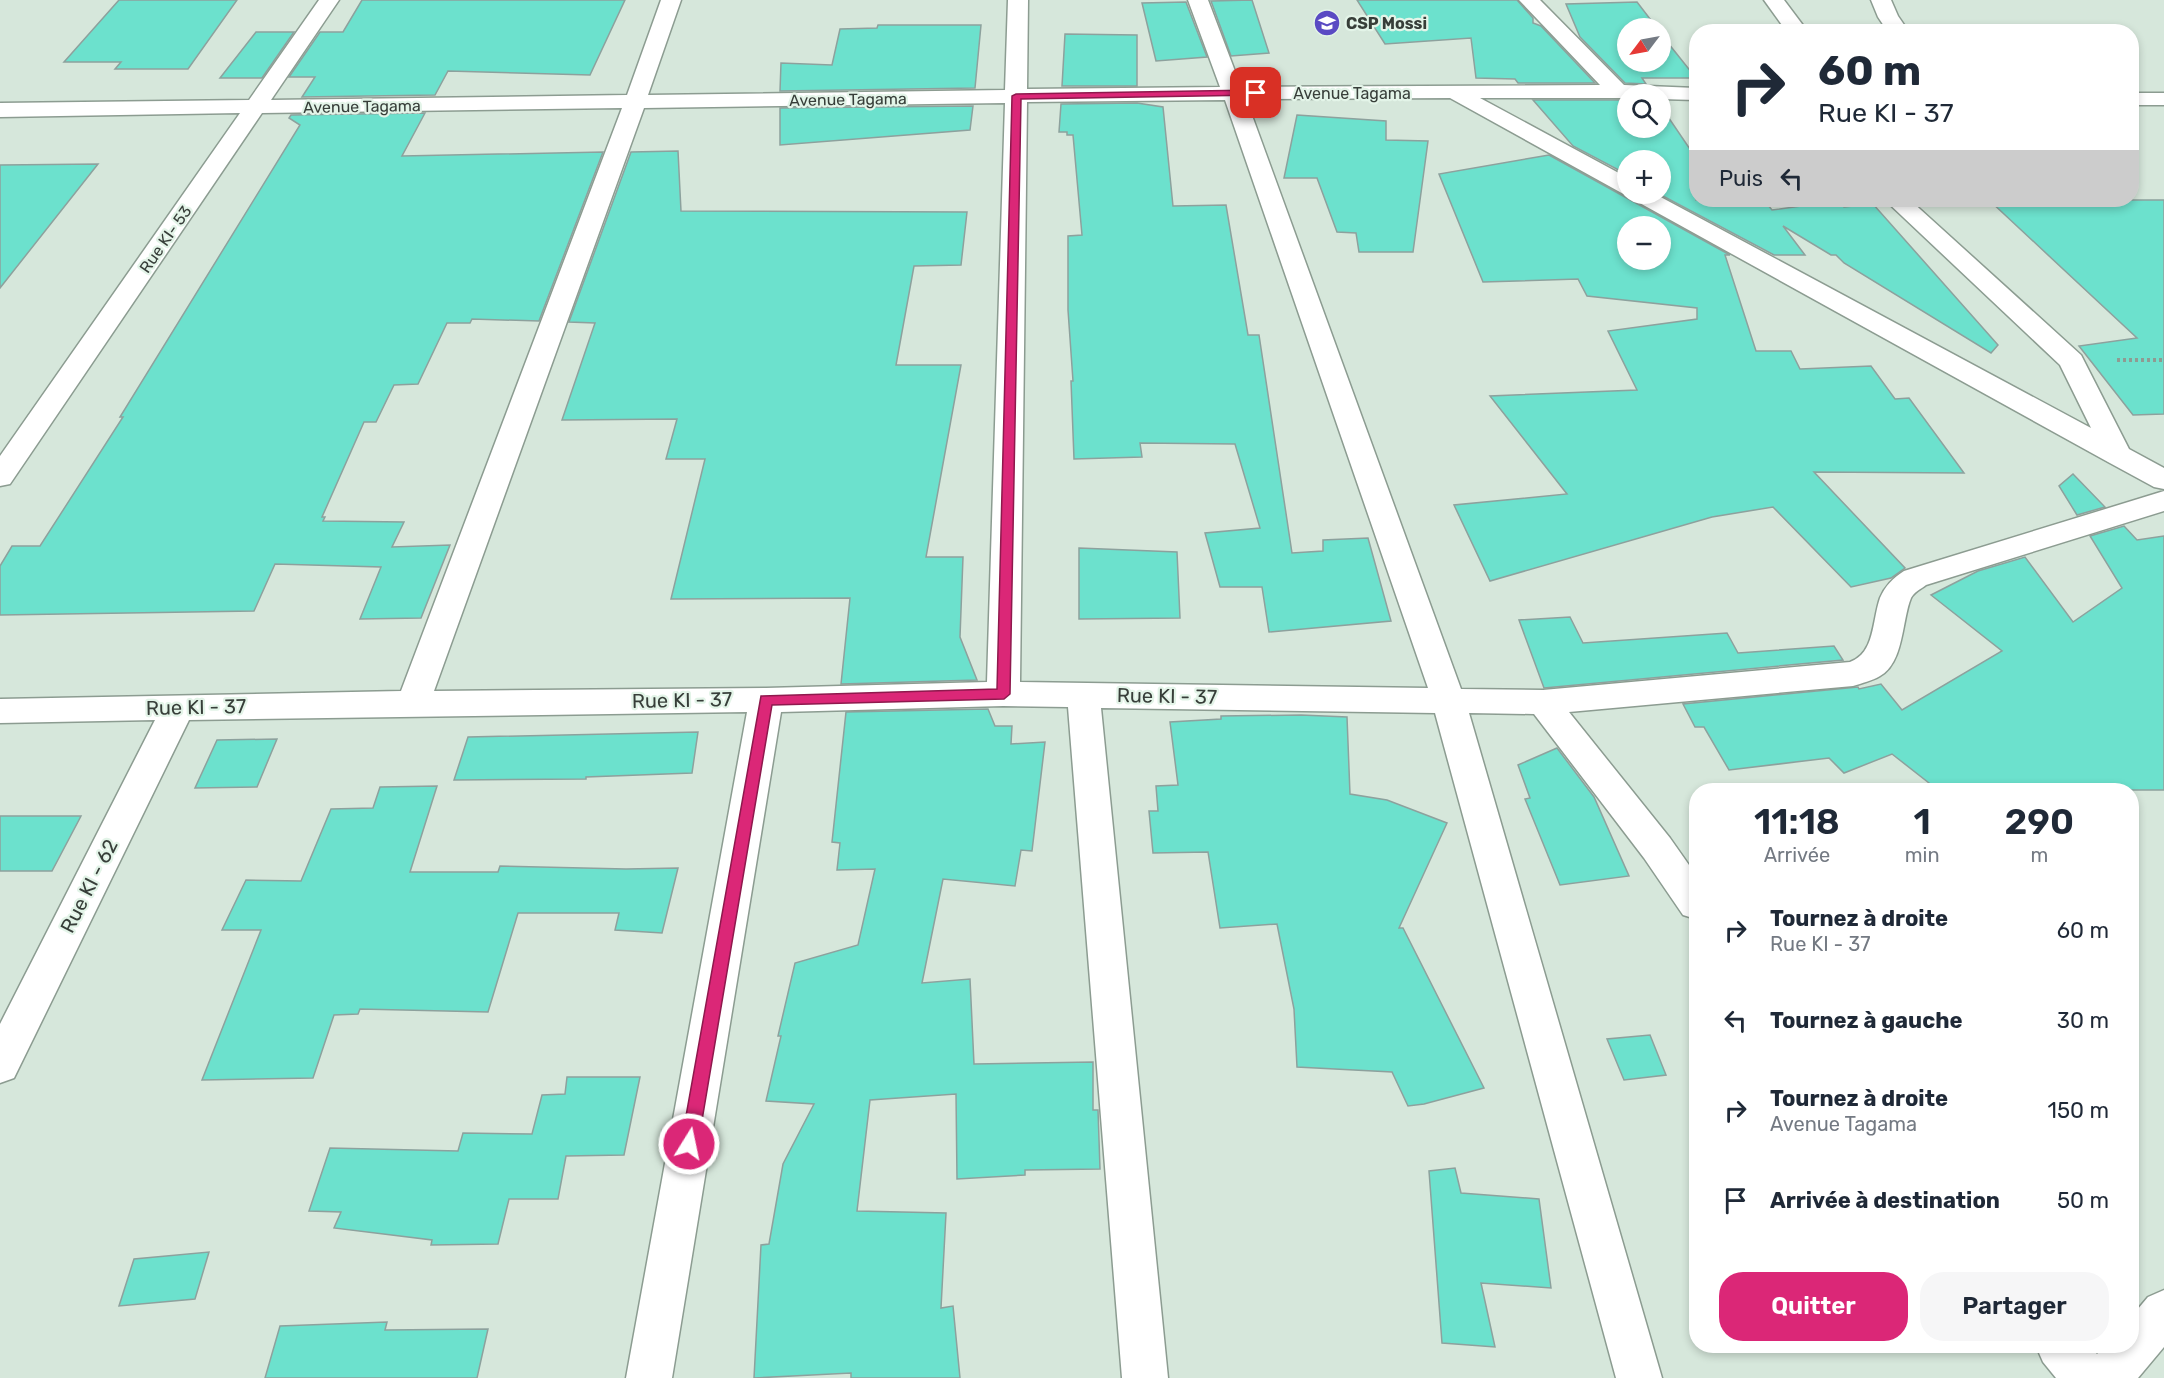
<!DOCTYPE html>
<html lang="fr">
<meta charset="utf-8">
<style>
:root{--surface:#fff;--page:#f6f6f7;--text:#1f2937;--muted:#747a83;--accent:#db2777}
body{margin:0;font-family:Rubik,sans-serif;background:var(--page);color:var(--text);height:100vh;display:flex;flex-direction:column;font-size:22px;white-space:nowrap}
*{box-sizing:border-box;margin:0}
p{font-size:20px;color:var(--muted)}
.icon{flex:none;width:33px;height:33px;fill:none;stroke:currentColor;stroke-width:2;stroke-linecap:round;stroke-linejoin:round}
.map{position:relative;flex:1;overflow:hidden}
.details{position:absolute;left:1689px;top:783px;width:450px;height:570px;display:flex;flex-direction:column;background:var(--surface);border-radius:24px;box-shadow:0 3px 9px #0003}
.details>*{flex:none}
.banner{position:absolute;left:1689px;top:24px;width:450px;height:183px;border-radius:24px;box-shadow:0 3px 9px #0003;background:#fff;color:var(--text);overflow:hidden}
.needle{width:39px;rotate:238deg}
.controls{position:absolute;left:1617px;top:18px;display:grid;gap:12px}
.controls a{display:grid;place-items:center;width:54px;height:54px;border-radius:50%;background:var(--surface);box-shadow:0 3px 9px #0003;font-size:30px}
.pin{position:absolute;display:grid;place-items:center;width:51px;height:51px;color:#fff;margin:-26px;border-radius:12px;box-shadow:0 3px 9px #0006}
.me{position:absolute;width:66px;margin:-33px;rotate:10deg;stroke-linejoin:round;filter:drop-shadow(0 0 4px #0008)}
.turn{display:flex;align-items:center;gap:21px;height:126px;padding:0 30px;font-size:27px}
.turn .icon{width:78px;height:78px;stroke-width:2.5}
.turn b{display:block;font-size:42px;line-height:51px}
.then{display:flex;align-items:center;height:57px;padding:0 30px;background:#0003;gap:12px;font-size:22px}
.eta{display:flex;justify-content:space-evenly;align-items:center;height:102px;text-align:center}
.eta b{font-size:36px;font-weight:600;line-height:42px}
.cta{display:flex;gap:12px;margin-top:auto;padding:12px 30px}
.cta a{flex:1;height:69px;border-radius:24px;background:var(--accent);color:#fff;font-size:24px;font-weight:600;line-height:69px;text-align:center}
.cta a+a{background:var(--page);color:var(--text)}
ul{padding:0;list-style:none}
li{display:flex;align-items:center;gap:18px;height:90px;padding:0 30px}
li div{flex:1}
li b{display:block;font-size:22px}
li em{font-style:normal}
.map>svg:first-child{display:block}
.building{fill:#6ce1cd;stroke:#8da19d;stroke-width:1.5;fill-rule:evenodd}
.lines{fill:none;stroke-linecap:round;stroke-linejoin:round}
.minor-casing{stroke:#8c9c91;stroke-width:3}
.path{stroke:#8f9b92;stroke-width:4;stroke-dasharray:3 3;stroke-linecap:butt}
.minor{fill:#fff;fill-rule:evenodd}
.route{fill:#db2777;stroke:#8e194d;stroke-width:1.5}
.labels{text-anchor:middle;stroke-width:4.5;stroke-linejoin:round;paint-order:stroke}
.far-poi-label{font-size:16px;font-weight:bold;fill:#373e39;stroke:#e3f4e8;text-anchor:start}
.far-street-label{font-size:16px;fill:#373e39;stroke:#e3f4e8}
.street-label{font-size:20px;fill:#373e39;stroke:#e3f4e8}
</style>
<div class="map">
<svg width="2164" height="1378" viewBox="0 0 2164 1378">
<rect width="100%" height="100%" fill="#d6e7db"/>
<!-- building -->
<g class="building">
<path d="M119,0h118l-49,69h-73l6,-7h-57z"/>
<path d="M362,0h263l-35,75 -142,-4 -13,24 -133,2 13,-20h-26l31,-45h23z"/>
<path d="M1252,0l17,53 -38,3 -20,-55z"/>
<path d="M1357,0h160l16,18v5l8,3 54,57h-77l-3,-4 -39,-1 -5,-40 -86,6z"/>
<path d="M1186,2l21,55 -51,4 -14,-58z"/>
<path d="M1637,2l20,26h-29v34h32v-29l36,45h-54l4,6 -21,-1 -45,-46 -14,-33z"/>
<path d="M878,25h103l-6,63 -195,3 1,-28 51,2 8,-36 37,-1z"/>
<path d="M256,32h38l-32,46h-42z"/>
<path d="M1065,34l72,1v51h-75z"/>
<path d="M1533,100h95v28h32v-23l36,53v42h68l8,10 65,-9 7,6 29,-3 125,141 -7,8 -147,-90 -8,-8h-5l-48,-29 22,29h-31l-115,-61 1,-34h-32v15l-55,-29z"/>
<path d="M1137,103l26,4 10,99 53,-1 22,130h11l33,218 31,-2v-11l45,-2 23,83 -122,11 -7,-45h-42l-15,-54 55,-5 -25,-84 -95,-1 2,14 -68,2 -3,-78h2l-5,-71v-74l14,-1 -9,-100h-6v-3h-8l2,-28z"/>
<path d="M973,106l-3,24 -190,15v-37z"/>
<path d="M425,113l-23,43 201,-4 -64,169 -67,-2 -2,4h-23l-29,61 -24,1 -18,37h-12l-42,95h3l-2,4 81,1 -12,25 58,-2 -29,73 -61,1 21,-52 -106,-3 -21,47 -254,4v-49l12,-20h28l83,-129h-3l180,-292 -11,-7 2,-3z"/>
<path d="M1297,115l89,6v19l42,1 -15,111h-54l-3,-19 -19,-1 -20,-54h-33z"/>
<path d="M678,151l3,60 286,1 -6,53 -47,1 -18,99h65l-35,192h37l-3,80 17,43 -136,4 9,-86 -179,1 34,-140h-39l11,-40 -115,1 33,-97 -26,-1 62,-170z"/>
<path d="M1549,155l181,100h-5l31,96h35l9,18 71,-3 24,33 14,-1 55,75 -150,-1 91,96 -14,10 -40,9 -78,-80 -61,10 -222,64 -36,-76 113,-11 -77,-98 147,-6 -29,-59 89,-12v-11l-110,-12 -9,-17 -95,3 -44,-108zM1628,226h32v34h-32z"/>
<path d="M98,164l-98,124v-123z"/>
<path d="M1989,200h175v214l-31,1 -54,-69 58,-8z"/>
<path d="M2073,474l32,33 -28,8 -18,-29z"/>
<path d="M2124,526l13,14 27,-4v254h-226l-46,-36 -48,19 -15,-15 -100,12 -25,-43h-9l-12,-23 175,-17 1,2 22,-5 21,26 100,-59 -71,-56 47,-24 47,-14 48,65 49,-34 -32,-52z"/>
<path d="M1079,548l98,4 3,66 -101,1z"/>
<path d="M1570,617l13,26 144,-10 11,20 96,-7 9,14 -299,28 -25,-68z"/>
<path d="M988,709l7,17h17l-1,18 34,-2 -13,109 -11,-1 -6,36 -72,-7 -21,104 48,-4 4,85 119,-2v48h5l2,59 -75,1v5l-68,4 -1,-85 -86,6 -13,111 89,2 -5,95 12,-2 7,72h-109v-5l-97,5 7,-133 8,-1 14,-80 31,-60 -48,-3 15,-65h-3l17,-73 63,-18 17,-76 -38,1 3,-27 -8,-1 14,-130z"/>
<path d="M1301,715l46,2 3,77 37,6 60,23 -48,105h4l81,160 -60,16 -16,2 -16,-34 -95,-5 -3,-58 -17,-85 -57,4 -12,-76 -55,1 -4,-42h9l-2,-25 22,-1 -8,-63 51,-3v-3z"/>
<path d="M698,732l-6,41 -106,4v2l-132,1 14,-43z"/>
<path d="M277,739l-20,48 -62,1 22,-48z"/>
<path d="M1557,748l37,49 35,79 -69,9 -35,-86 5,-1 -12,-33z"/>
<path d="M437,786l-27,86h88l2,-6 126,3 52,-1 -16,65 -47,-3 4,-17h-101l-30,99 -128,-3 -2,5 -24,1 -21,63 -111,2 59,-150h-39l24,-50 55,1 30,-72 42,-1 7,-21z"/>
<path d="M0,816h81l-29,55h-52z"/>
<path d="M1650,1035l16,40 -42,5 -17,-41z"/>
<path d="M567,1077h73l-16,78 -58,1 -8,43h-49l-11,45 -67,1 1,-5 -98,-12 7,-16 -32,-1 21,-63 128,3 5,-18 69,1 10,-39 23,-1z"/>
<path d="M1455,1168l6,25 78,6 12,89 -70,-5 14,64 -53,-4 -13,-172z"/>
<path d="M209,1252l-14,47 -76,7 15,-47z"/>
<path d="M387,1322l-2,8 103,-1 -11,49h-212l15,-52z"/>
</g>
<g class="lines">
<defs>
<g id="minor">
<path d="M319,0h20l-68,100 356,-5 34,-95h20l-33,95 357,-5 3,-90h20l-1,89 193,-2 -32,-87h20l33,87 359,-2 -81,-85h21l84,85 72,3v12l-36,-1v-5h-32v4h-148l148,80v16h27l436,234 -31,-63 -175,-165h25l171,155 48,94 35,19v21l-10,-2 -46,-25 -658,-364 -204,1 215,590 82,1 307,-28c25,-9 22,-41 30,-64 5,-12 13,-20 24,-27l260,-80v20l-238,74c-5,4 -12,7 -15,13 -9,21 -7,65 -31,78 -8,5 -18,7 -27,10l-284,26 101,126 26,37v44l-13,-4 -39,-57 -110,-144 -65,-1 193,665h-46l-181,-665 -334,-5 67,670h-46l-54,-671 -65,-1 -222,6 -109,666h-46l121,-666 -558,8 -175,358 -14,5v-59l155,-304 -155,3v-24l401,-8 221,-583 -360,5 -252,371 -10,2v-30l240,-343 -240,4v-14l249,-3zM1225,100l203,588 -408,-6 7,-580zM1005,103l-18,579 -221,6 -332,3 210,-583z"/>
<path d="M1764,0h20l24,32h-21z"/>
<path d="M1871,0h20l7,16 11,16h-21l-10,-15z"/>
<rect x="2132" y="93" width="32" height="12"/>
<path d="M2164,1290v57l-26,31h-82l-13,-16 -7,-16h53l8,8 8,-8h27v-30l16,-19z"/>
</g>
</defs>
<!-- minor casing -->
<use href="#minor" class="minor-casing"/>
<!-- path -->
<path class="path" d="M2117,360h47"/>
<!-- minor -->
<use href="#minor" class="minor"/>
</g>
<!-- route -->
<path class="route" d="M1256,90l3,1v4l-238,4 -11,595 -6,5 -232,6 -74,439 -3,6 -6,2 -6,-2 -2,-6 80,-448 236,-7 15,-593 4,-2z"/>
<!-- icons -->
<defs>
<symbol id="school-disc" viewBox="-11 -11 22 22"><circle r="9.5" fill="#5a4ac3" stroke="#e3f4e8"/><path d="M0-5L7-2L0 1L-7-2ZM-4 1L0 2.5L4 1V4Q0 6-4 4Z" fill="#fff"/></symbol>
</defs>
<g fill-rule="evenodd">
<use href="#school-disc" x="1312" y="8" width="30" height="30"/>
</g>
<g class="labels">
<!-- far-poi labels -->
<g class="far-poi-label">
<text x="1346" y="29">CSP Mossi</text>
</g>
<!-- far-street labels -->
<g class="far-street-label">
<text x="1352" y="99">Avenue Tagama</text>
<text transform="translate(848 99) rotate(-1)" y="6">Avenue Tagama</text>
<text transform="translate(362 106) rotate(-1)" y="6">Avenue Tagama</text>
<text transform="translate(165 239) rotate(-55)" y="6">Rue KI- 53</text>
</g>
<!-- street labels -->
<g class="street-label">
<text transform="translate(1167 696) rotate(1)" y="7">Rue KI - 37</text>
<text transform="translate(682 700) rotate(-1)" y="7">Rue KI - 37</text>
<text transform="translate(196 707) rotate(-1)" y="7">Rue KI - 37</text>
<text transform="translate(89 886) rotate(-63)" y="7">Rue KI - 62</text>
</g>
</g>
</svg>
<div class="controls">
<a><svg class="needle" viewBox="-14 -14 28 28"><path d="M0-13l5 13h-10z" fill="#e53935"/><path d="M0 13l5-13h-10z" fill="#747a83"/></svg></a>
<a><svg class="icon" aria-label="search" viewBox="0 0 24 24"><circle cx="10" cy="10" r="6"/><path d="M15 15l6 6"/></svg></a>
<a>+</a>
<a>−</a>
</div>
<div class="pin" style="left:1256px;top:93px;background:#d93025"><svg class="icon" aria-label="arrive" viewBox="0 0 24 24"><path d="M6 21V4h12l-3 4 3 4H6"/></svg></div>
<svg class="me" style="left:689px;top:1144px" viewBox="-20 -20 40 40"><circle r="17" fill="#db2777" stroke="#fff" stroke-width="3"/><path d="M0-11L8 9 0 5-8 9z" fill="#fff"/></svg>
<div class="banner">
<div class="turn"><svg class="icon" aria-label="right" viewBox="0 0 24 24"><path d="M7 20v-9h11M14 6l5 5-5 5"/></svg><div><b>60 m</b>Rue KI - 37</div></div>
<div class="then">Puis<svg class="icon" aria-label="left" viewBox="0 0 24 24"><path d="M17 20v-9H6M10 6l-5 5 5 5"/></svg></div>
</div>
<section class="details">
<div class="eta">
<div><b>11:18</b><p>Arrivée</p></div>
<div><b>1</b><p>min</p></div>
<div><b>290</b><p>m</p></div>
</div>
<ul>
<li><svg class="icon" aria-label="right" viewBox="0 0 24 24"><path d="M7 20v-9h11M14 6l5 5-5 5"/></svg><div><b>Tournez à droite</b><p>Rue KI - 37</p></div><em>60 m</em></li>
<li><svg class="icon" aria-label="left" viewBox="0 0 24 24"><path d="M17 20v-9H6M10 6l-5 5 5 5"/></svg><div><b>Tournez à gauche</b></div><em>30 m</em></li>
<li><svg class="icon" aria-label="right" viewBox="0 0 24 24"><path d="M7 20v-9h11M14 6l5 5-5 5"/></svg><div><b>Tournez à droite</b><p>Avenue Tagama</p></div><em>150 m</em></li>
<li><svg class="icon" aria-label="arrive" viewBox="0 0 24 24"><path d="M6 21V4h12l-3 4 3 4H6"/></svg><div><b>Arrivée à destination</b></div><em>50 m</em></li>
</ul>
<div class="cta"><a>Quitter</a><a>Partager</a></div>
</section>
</div>
